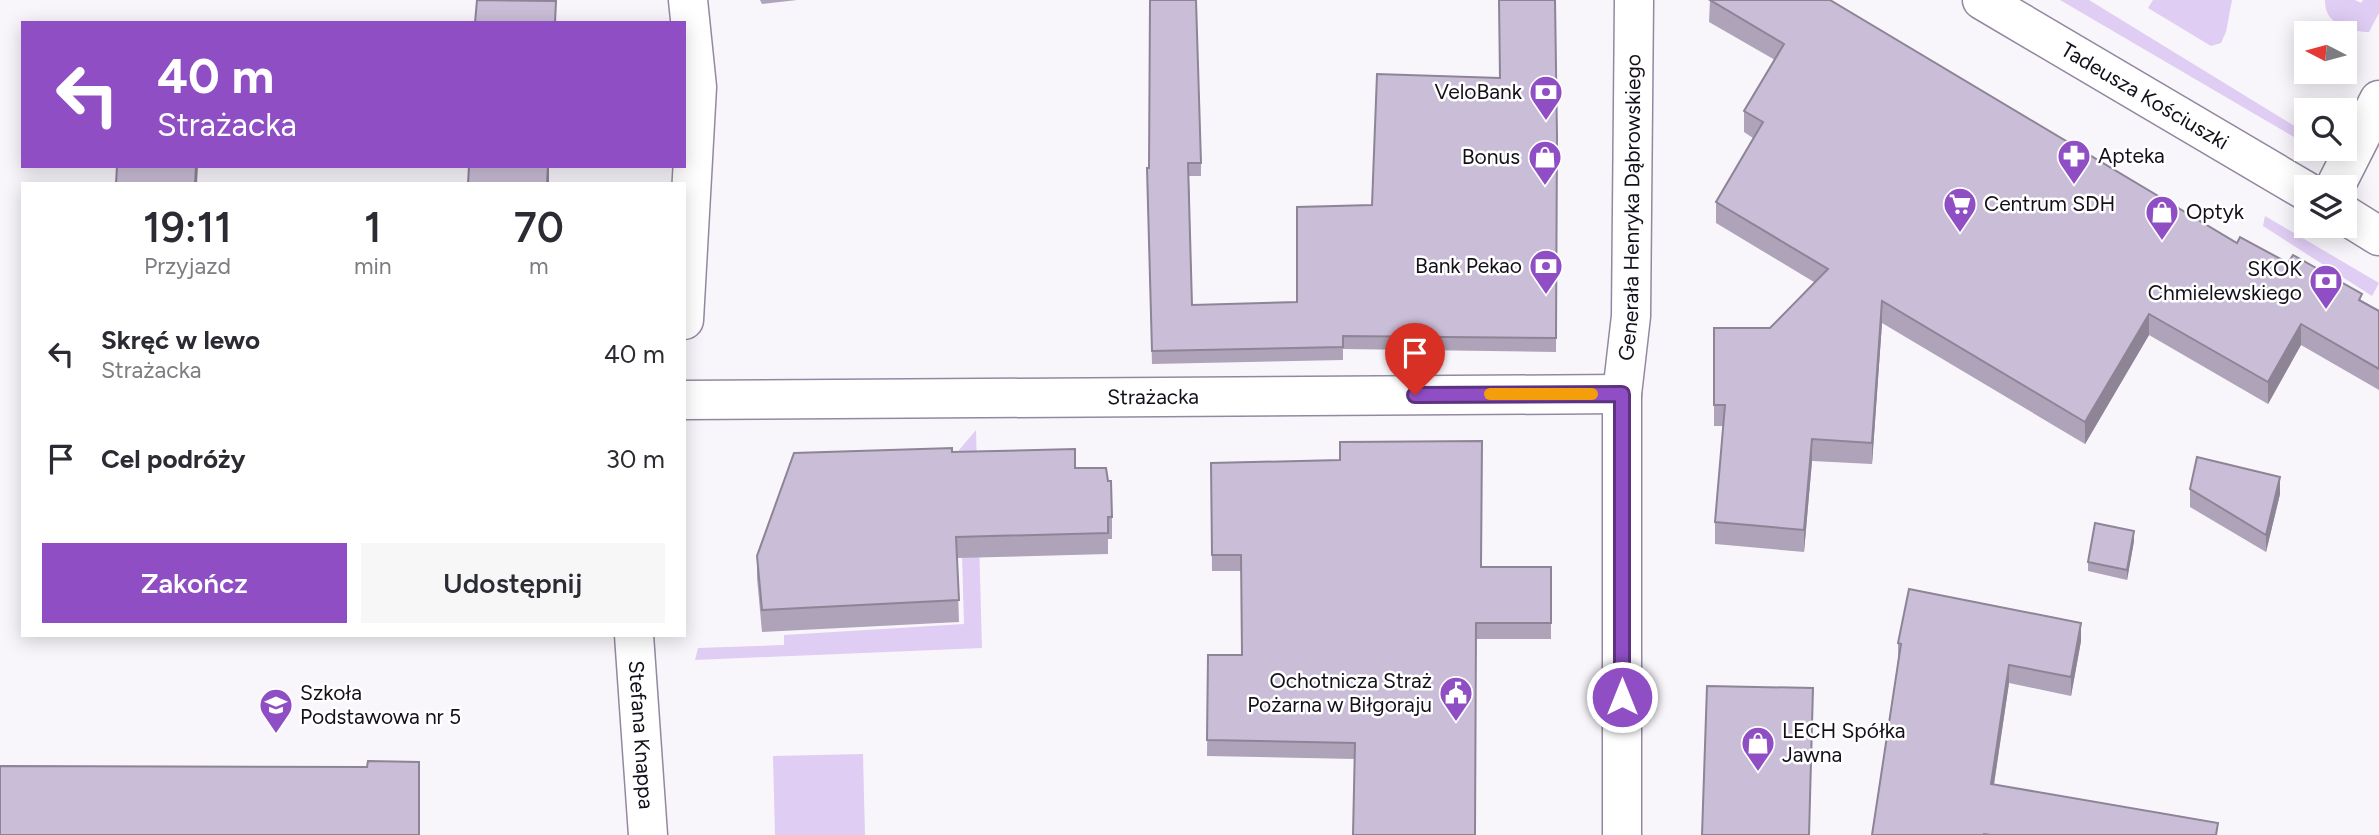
<!DOCTYPE html>
<html lang="pl">
<meta charset="utf-8">
<style>
:root{--surface:#fff;--page:#f7f7f7;--text:#2b2b33;--muted:#7c7c81;--accent:#8f4ec3}
body{margin:0;font-family:Figtree,sans-serif;background:var(--page);color:var(--text);height:100vh;display:flex;flex-direction:column;font-size:26px;white-space:nowrap}
*{box-sizing:border-box;margin:0}
p{font-size:23px;color:var(--muted)}
.icon{flex:none;width:38px;height:38px;fill:none;stroke:currentColor;stroke-width:2;stroke-linecap:round;stroke-linejoin:round}
.map{position:relative;flex:1;overflow:hidden}
.drawer{position:absolute;left:21px;top:182px;width:665px;height:455px;display:flex;flex-direction:column;background:var(--surface);border-radius:0px;box-shadow:0 4px 18px #0003}
.drawer>*{flex:none}
.guide{position:absolute;left:21px;top:21px;width:665px;height:147px;border-radius:0px;box-shadow:0 4px 18px #0003;background:#8f4ec3;color:#fff;overflow:hidden}
.needle{width:46px;rotate:276deg}
.fabs{position:absolute;left:2294px;top:21px;display:grid;gap:14px}
.fabs a{display:grid;place-items:center;width:63px;height:63px;border-radius:0px;background:var(--surface);box-shadow:0 4px 18px #0003;font-size:35px}
.pin{position:absolute;display:grid;place-items:center;width:60px;height:60px;color:#fff;margin:-72px -30px;border-radius:50% 50% 50% 0;rotate:-45deg;box-shadow:0 0 7px #0007}
.pin .icon{rotate:45deg}
.me{position:absolute;width:77px;margin:-38px;rotate:0deg;stroke-linejoin:round;filter:drop-shadow(0 0 5px #0008)}
.turn{display:flex;align-items:center;gap:24px;height:147px;padding:0 21px;font-size:32px}
.turn .icon{width:91px;height:91px;stroke-width:2.5}
.turn b{display:block;font-size:49px;line-height:60px}
.eta{display:flex;justify-content:space-evenly;align-items:center;height:119px;text-align:center}
.eta b{font-size:42px;font-weight:600;line-height:49px}
.action{display:flex;gap:14px;margin-top:auto;padding:14px 21px}
.action a{flex:1;height:80px;border-radius:0px;background:var(--accent);color:#fff;font-size:28px;font-weight:600;line-height:80px;text-align:center}
.action a+a{background:var(--page);color:var(--text)}
ul{padding:0;list-style:none}
li{display:flex;align-items:center;gap:21px;height:105px;padding:0 21px}
li div{flex:1}
li b{display:block;font-size:26px}
li em{font-style:normal}
.map>svg:first-child{display:block}
.green{fill:#e0cdf4}
.lines{fill:none;stroke-linecap:round;stroke-linejoin:round}
.minor-casing{stroke:#9488a1;stroke-width:41}
.minor{stroke:#fff;stroke-width:38}
.wall{fill:#aea3b9}
.shaded-wall{fill:#8d8496}
.building{fill:#cabdd7;stroke:#8d8496;stroke-width:2}
.route-casing{stroke:#5d337f;stroke-width:18}
.route{stroke:#8f4ec3;stroke-width:12}
.slow{stroke:#f59e0b;stroke-width:12}
.labels{text-anchor:middle;stroke-width:5;stroke-linejoin:round;paint-order:stroke}
.poi-label{font-size:21px;fill:#140f19;stroke:#fff;text-anchor:end}
.street-label{font-size:21px;fill:#140f19;stroke:#fff}
</style>
<div class="map">
<svg width="2379" height="835" viewBox="0 0 2379 835">
<rect width="100%" height="100%" fill="#f8f6fb"/>
<!-- green -->
<g class="green">
<path d="M2060,0h29l217,133v4h-12z"/>
<path d="M2153,0h79l-6,32 -5,11 -10,3 -63,-38z"/>
<path d="M2325,0h30l6,3 2,-3h16v13l-10,19c-20,0 -45,-8 -44,-32z"/>
<path d="M2265,216l114,67 -7,13 -109,-70z"/>
<path d="M976,430l6,218 -287,12 3,-12 86,-3v-10l180,-11 -5,-174z"/>
<path d="M863,754l2,81h-90l-2,-79z"/>
</g>
<g class="lines">
<defs>
<g id="minor">
<path id="s1" d="M1982,0l324,191"/>
<path d="M2335,187l44,-87"/>
<path d="M2345,215l34,21"/>
<path d="M684,320l13,-233 -9,-87"/>
<path id="s2" d="M684,400l938,-6"/>
<path id="s3" d="M634,635l14,200"/>
<path id="s4" d="M1622,835v-441l9,-78 3,-316"/>
</g>
</defs>
<!-- minor casing -->
<use href="#minor" class="minor-casing"/>
<!-- minor -->
<use href="#minor" class="minor"/>
</g>
<!-- wall -->
<g class="wall">
<path d="M760,0h37l-35,4z"/>
<path d="M1150,0l51,163v13h-12l3,129 105,-3 75,-97 185,-69 -1,216 -213,-3v11l-191,4 -5,-183 2,-13z"/>
<path d="M1710,0l527,243 51,20 91,48v79l-78,-45 -33,59 -119,-69 -64,109 -203,-121 -10,141 -60,-3 -8,91 -89,-8v-22l8,-96h-9v-98h56l44,-46 -98,-59v-21l37,-64 -9,-6v-21l31,-51 -66,-38z"/>
<path d="M952,452l123,16 37,49v22h-4v15l-151,4 2,64 -197,10 -5,-54v-22z"/>
<path d="M1211,463l271,104h69v72h-75l-122,120 -147,-3 1,-101h34l-1,-84h-29z"/>
<path d="M2190,489l90,5 -14,58 -76,-45z"/>
<path d="M2134,541l-7,39 -39,-9v-9z"/>
<path d="M2081,641l-10,55 -62,-13 -15,102 224,50h-346l26,-174v-18z"/>
</g>
<!-- shaded-wall -->
<g class="shaded-wall">
<path d="M196,166h2l-1,18h-2z"/>
<path d="M548,166h1v18h-2z"/>
<path d="M1882,301v22l-10,141v-21z"/>
<path d="M2149,314v21l-64,109v-22z"/>
<path d="M2301,324v21l-33,59v-22z"/>
<path d="M1812,439v22l-8,91v-22z"/>
<path d="M2280,477v17l-14,58v-17z"/>
<path d="M2134,531v10l-7,39v-10z"/>
<path d="M2081,623v18l-10,55v-19z"/>
<path d="M2009,665v18l-18,120v-19z"/>
</g>
<!-- building -->
<g class="building">
<path d="M477,0l79,1 -1,22h-80z"/>
<path d="M1150,0h46l5,163h-13l4,142 105,-3v-95l75,-2 5,-131 123,4 -1,-78h56l2,136 -1,202 -213,-2v11l-191,4 -5,-183h2z"/>
<path d="M1710,0h120l407,243 3,-6 48,26 5,-8 69,39 -3,6 20,11v58l-78,-45 -33,58 -119,-68 -64,108 -203,-121 -10,142 -60,-4 -8,91 -89,-8 10,-117h-11v-77h56l58,-59 -112,-67 47,-80 -19,-11 40,-67z"/>
<path d="M117,166h79l-1,18h-79z"/>
<path d="M469,166h79l-1,18h-79z"/>
<path d="M1482,441l-1,126h70v56h-75l-1,212h-122l2,-92 -148,-3 1,-85h34l-1,-100h-29l-1,-92 129,-3v-18z"/>
<path d="M952,448v4l123,-3v19h31l2,13h3l1,36h-4v16l-152,4 3,63 -197,10 -5,-54 37,-103z"/>
<path d="M2197,457l83,20 -14,58 -76,-46z"/>
<path d="M2095,523l39,8 -7,39 -39,-8z"/>
<path d="M1909,589l172,34 -10,54 -62,-12 -18,119 227,39 -2,12h-225l-7,-1 -1,1h-111l29,-191 -3,-1z"/>
<path d="M1707,686l106,2 -4,147h-107z"/>
<path d="M368,761l51,1v73h-419v-69l367,1z"/>
</g>
<g class="lines">
<defs>
<path id="route" d="M1415,395l207,-1v303"/>
</defs>
<!-- route casing -->
<use href="#route" class="route-casing"/>
<!-- route -->
<use href="#route" class="route"/>
<!-- slow -->
<path class="slow" d="M1490,394h102"/>
</g>
<!-- icons -->
<defs>
<symbol id="bank-pin" viewBox="-11 -11 22 30"><path d="M0 17L-7.5 6A9.5 9.5 0 1 1 7.5 6Z" fill="#8f4ec3" stroke="#fff"/><path d="M-6-4H6V4H-6ZM0-2.3a2.3 2.3 0 1 0 0 4.6a2.3 2.3 0 1 0 0-4.6Z" fill="#fff"/></symbol>
<symbol id="pharmacy-pin" viewBox="-11 -11 22 30"><path d="M0 17L-7.5 6A9.5 9.5 0 1 1 7.5 6Z" fill="#8f4ec3" stroke="#fff"/><path d="M-2-6h4v4h4v4h-4v4h-4v-4h-4v-4h4Z" fill="#fff"/></symbol>
<symbol id="shop-pin" viewBox="-11 -11 22 30"><path d="M0 17L-7.5 6A9.5 9.5 0 1 1 7.5 6Z" fill="#8f4ec3" stroke="#fff"/><path d="M-5-2.5h2.3a2.7 3.5 0 0 1 5.4 0H5L5.5 6h-11ZM-1.5-2.5h3a1.5 2.3 0 0 0-3 0Z" fill="#fff"/></symbol>
<symbol id="supermarket-pin" viewBox="-11 -11 22 30"><path d="M0 17L-7.5 6A9.5 9.5 0 1 1 7.5 6Z" fill="#8f4ec3" stroke="#fff"/><path d="M-6-5.5h2.5l.6 2H6L4.5 2H-2.5L-4.4-4H-6ZM-1.5 3.2a1.3 1.3 0 1 0 .1 0ZM3 3.2a1.3 1.3 0 1 0 .1 0Z" fill="#fff"/></symbol>
<symbol id="civic-pin" viewBox="-11 -11 22 30"><path d="M0 17L-7.5 6A9.5 9.5 0 1 1 7.5 6Z" fill="#8f4ec3" stroke="#fff"/><path d="M-.6-6.5H3V-4.5H.6V-3L4-1V1h2V6H-6V1h2V-1L-.6-3ZM-1.2 2.5V6h2.4V2.5Z" fill="#fff"/></symbol>
<symbol id="school-pin" viewBox="-11 -11 22 30"><path d="M0 17L-7.5 6A9.5 9.5 0 1 1 7.5 6Z" fill="#8f4ec3" stroke="#fff"/><path d="M0-5L7-2L0 1L-7-2ZM-4 1L0 2.5L4 1V4Q0 6-4 4Z" fill="#fff"/></symbol>
</defs>
<g fill-rule="evenodd">
<use href="#bank-pin" x="1527" y="73" width="38" height="52"/>
<use href="#pharmacy-pin" x="2055" y="137" width="38" height="52"/>
<use href="#shop-pin" x="1526" y="138" width="38" height="52"/>
<use href="#supermarket-pin" x="1941" y="185" width="38" height="52"/>
<use href="#shop-pin" x="2143" y="193" width="38" height="52"/>
<use href="#bank-pin" x="1527" y="247" width="38" height="52"/>
<use href="#bank-pin" x="2307" y="262" width="38" height="52"/>
<use href="#civic-pin" x="1437" y="674" width="38" height="52"/>
<use href="#school-pin" x="257" y="686" width="38" height="52"/>
<use href="#shop-pin" x="1739" y="724" width="38" height="52"/>
</g>
<g class="labels">
<!-- poi labels -->
<g class="poi-label">
<text x="1522" y="99">VeloBank</text>
<text x="2098" y="163" text-anchor="start">Apteka</text>
<text x="1520" y="164">Bonus</text>
<text x="1984" y="211" text-anchor="start">Centrum SDH</text>
<text x="2186" y="219" text-anchor="start">Optyk</text>
<text x="1522" y="273">Bank Pekao</text>
<text x="2302" y="276">SKOK<tspan x="2302" dy="24">Chmielewskiego</tspan></text>
<text x="1432" y="688">Ochotnicza Straż<tspan x="1432" dy="24">Pożarna w Biłgoraju</tspan></text>
<text x="300" y="700" text-anchor="start">Szkoła<tspan x="300" dy="24">Podstawowa nr 5</tspan></text>
<text x="1782" y="738" text-anchor="start">LECH Spółka<tspan x="1782" dy="24">Jawna</tspan></text>
</g>
<!-- street labels -->
<g class="street-label">
<text dy="7" stroke="none"><textPath href="#s1" startOffset="189">Tadeusza Kościuszki</textPath></text>
<text dy="7" stroke="none"><textPath href="#s4" startOffset="628">Generała Henryka Dąbrowskiego</textPath></text>
<text dy="7" stroke="none"><textPath href="#s2" startOffset="469">Strażacka</textPath></text>
<text dy="7" stroke="none"><textPath href="#s3" startOffset="100">Stefana Knappa</textPath></text>
</g>
</g>
</svg>
<div class="fabs">
<a><svg class="needle" viewBox="-14 -14 28 28"><path d="M0-13l5 13h-10z" fill="#e53935"/><path d="M0 13l5-13h-10z" fill="#7c7c81"/></svg></a>
<a><svg class="icon" aria-label="search" viewBox="0 0 24 24"><circle cx="10" cy="10" r="6"/><path d="M15 15l6 6"/></svg></a>
<a><svg class="icon" aria-label="layers" viewBox="0 0 24 24"><path d="M12 4l9 5-9 5-9-5zM3 14l9 5 9-5"/></svg></a>
</div>
<div class="pin" style="left:1415px;top:395px;background:#d93025"><svg class="icon" aria-label="arrive" viewBox="0 0 24 24"><path d="M6 21V4h12l-3 4 3 4H6"/></svg></div>
<svg class="me" style="left:1622px;top:697px" viewBox="-20 -20 40 40"><circle r="17" fill="#8f4ec3" stroke="#fff" stroke-width="3"/><path d="M0-11L8 9 0 5-8 9z" fill="#fff"/></svg>
<div class="guide">
<div class="turn"><svg class="icon" aria-label="left" viewBox="0 0 24 24"><path d="M17 20v-9H6M10 6l-5 5 5 5"/></svg><div><b>40 m</b>Strażacka</div></div>
</div>
<section class="drawer">
<div class="eta">
<div><b>19:11</b><p>Przyjazd</p></div>
<div><b>1</b><p>min</p></div>
<div><b>70</b><p>m</p></div>
</div>
<ul>
<li><svg class="icon" aria-label="left" viewBox="0 0 24 24"><path d="M17 20v-9H6M10 6l-5 5 5 5"/></svg><div><b>Skręć w lewo</b><p>Strażacka</p></div><em>40 m</em></li>
<li><svg class="icon" aria-label="arrive" viewBox="0 0 24 24"><path d="M6 21V4h12l-3 4 3 4H6"/></svg><div><b>Cel podróży</b></div><em>30 m</em></li>
</ul>
<div class="action"><a>Zakończ</a><a>Udostępnij</a></div>
</section>
</div>
